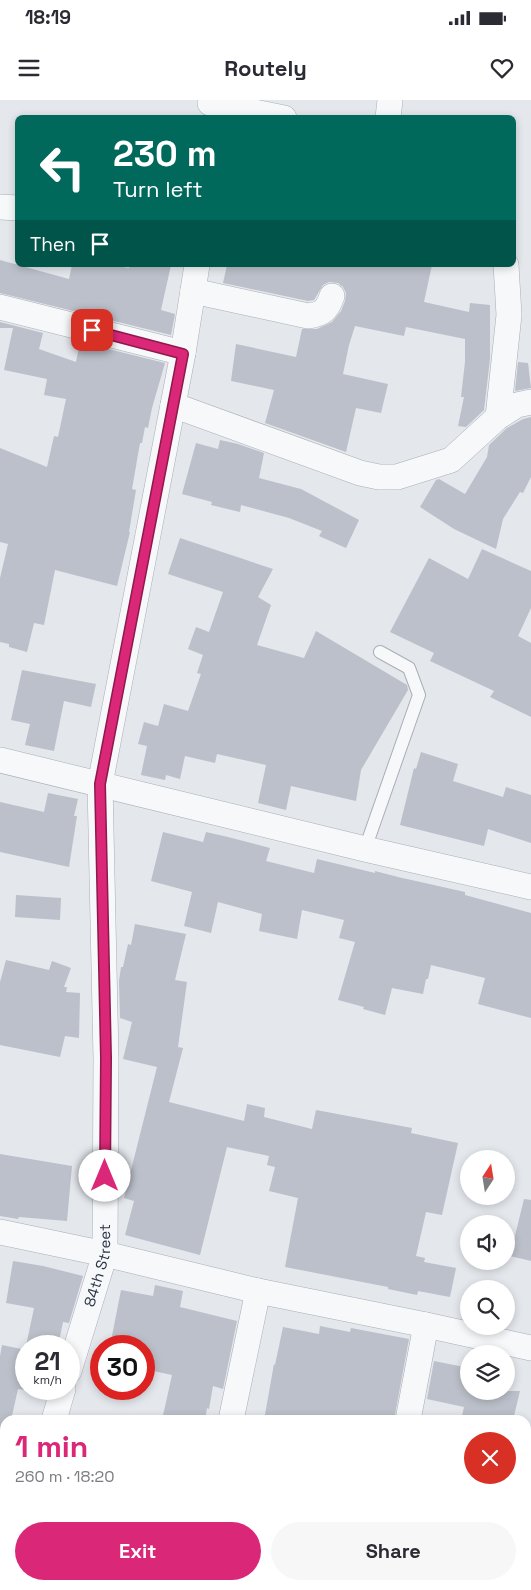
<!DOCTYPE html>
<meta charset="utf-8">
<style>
:root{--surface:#fff;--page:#f7f7f7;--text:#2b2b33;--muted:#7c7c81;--accent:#db2777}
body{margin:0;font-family:"Space Grotesk",sans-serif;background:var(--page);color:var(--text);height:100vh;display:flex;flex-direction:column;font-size:19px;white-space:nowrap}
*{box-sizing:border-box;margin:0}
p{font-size:16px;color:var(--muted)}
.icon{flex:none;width:28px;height:28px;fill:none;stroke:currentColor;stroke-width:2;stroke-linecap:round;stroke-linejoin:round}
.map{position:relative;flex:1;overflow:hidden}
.panel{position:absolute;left:0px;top:1315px;width:531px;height:175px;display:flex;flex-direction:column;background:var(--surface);border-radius:15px 15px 0 0;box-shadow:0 2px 8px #0003}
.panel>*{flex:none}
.banner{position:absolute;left:15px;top:15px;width:501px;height:152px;border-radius:8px;box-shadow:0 2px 8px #0003;background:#00695c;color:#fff;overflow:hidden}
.needle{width:32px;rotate:12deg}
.fabs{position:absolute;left:460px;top:1050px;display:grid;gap:10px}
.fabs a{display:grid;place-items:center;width:55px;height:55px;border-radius:50%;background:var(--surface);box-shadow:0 2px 8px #0003;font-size:25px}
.speed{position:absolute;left:15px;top:1235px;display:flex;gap:10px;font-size:25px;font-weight:700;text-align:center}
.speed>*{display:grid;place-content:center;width:65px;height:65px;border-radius:50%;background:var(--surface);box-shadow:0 2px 8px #0003;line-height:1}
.speed small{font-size:12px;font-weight:400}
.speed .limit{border:8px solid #d22;background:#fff;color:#111}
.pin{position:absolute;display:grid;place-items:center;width:42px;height:42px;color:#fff;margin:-21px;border-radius:10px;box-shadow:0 2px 8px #0006}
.me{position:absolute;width:55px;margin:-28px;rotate:0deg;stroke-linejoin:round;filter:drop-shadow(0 0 4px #0008)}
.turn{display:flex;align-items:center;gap:18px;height:105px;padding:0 15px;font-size:22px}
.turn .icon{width:65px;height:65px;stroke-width:2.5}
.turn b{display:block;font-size:35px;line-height:42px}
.then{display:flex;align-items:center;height:48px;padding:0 15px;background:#0003;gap:10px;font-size:19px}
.round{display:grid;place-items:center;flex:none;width:52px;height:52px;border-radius:26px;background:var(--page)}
.overview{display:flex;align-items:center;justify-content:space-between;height:85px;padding:0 15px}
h1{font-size:30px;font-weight:800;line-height:38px;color:var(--accent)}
.button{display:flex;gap:10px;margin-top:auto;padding:10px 15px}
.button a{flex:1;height:58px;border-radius:30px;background:var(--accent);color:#fff;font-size:20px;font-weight:800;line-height:58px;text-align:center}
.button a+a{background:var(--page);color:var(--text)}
.status{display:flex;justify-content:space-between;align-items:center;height:35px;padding:0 25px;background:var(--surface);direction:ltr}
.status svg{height:14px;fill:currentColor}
header{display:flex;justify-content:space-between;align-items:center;height:65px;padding:0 15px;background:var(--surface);font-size:22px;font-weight:800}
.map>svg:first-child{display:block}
.building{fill:#bbc0ca}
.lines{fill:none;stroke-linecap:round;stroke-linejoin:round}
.lane-casing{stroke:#a9aeb7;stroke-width:14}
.street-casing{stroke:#a9aeb7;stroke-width:26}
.lane{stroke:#f7f8fa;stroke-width:12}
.street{stroke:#f7f8fa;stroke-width:25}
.rail-casing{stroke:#7d8696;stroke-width:5.5}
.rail{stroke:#f4f6f9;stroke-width:4;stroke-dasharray:11;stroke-linecap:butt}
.route-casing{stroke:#8e194d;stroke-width:12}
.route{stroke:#db2777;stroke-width:9}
.labels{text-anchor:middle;stroke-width:4;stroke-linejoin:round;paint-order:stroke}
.street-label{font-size:15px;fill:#2b3445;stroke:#f4f6f9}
</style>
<div class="status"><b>18:19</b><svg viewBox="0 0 49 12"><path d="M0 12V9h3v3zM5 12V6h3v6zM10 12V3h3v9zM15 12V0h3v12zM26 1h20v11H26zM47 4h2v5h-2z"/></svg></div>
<header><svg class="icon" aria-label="menu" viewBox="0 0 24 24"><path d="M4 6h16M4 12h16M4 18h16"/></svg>Routely<svg class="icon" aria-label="heart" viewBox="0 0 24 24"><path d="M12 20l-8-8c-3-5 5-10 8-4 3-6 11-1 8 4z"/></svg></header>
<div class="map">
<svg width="531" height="1490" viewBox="0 0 531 1490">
<rect width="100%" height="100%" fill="#e4e7ec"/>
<!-- building -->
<g class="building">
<path d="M0,160l69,19 3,-14h38l19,3v-3h42l-10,45 14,4 -4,21 -171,-42z"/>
<path d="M227,165h205l-8,37 45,10 1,-9 20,2v54l-6,51 -18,17 -8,-1 6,-29h-3l4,-35v-23l-59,-12 -2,9 -49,-10 -6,19 -6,29 45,10 -7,29 -25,-5 -10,44 -81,-29 9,-33 -43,-9 5,-37 60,13 6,-28h15l15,-7 9,-11 4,-10 1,-8 -3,-6 -5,-4 -9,-1 -6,3 -9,15 -6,1 -85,-18z"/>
<path d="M0,222l43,11 -4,16 37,13 4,-20 85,21 -13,45 -4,20 -3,-1 -3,16h-2l-8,46 4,1 -7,42h1l-13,54 -62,-16 -11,55 -10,-2 -7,29 -18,-5v-3l-9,-2v-64l8,-34 -8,-2v-94l47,19 7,-31 4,1 8,-38 -22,-4 3,-16 -43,-9 9,-42h-13z"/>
<path d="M518,262l10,1 3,25 -16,3z"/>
<path d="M531,317v60l-8,16 -3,-1 -17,27 -7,30 -42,-20 -34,-22 16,-27 3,-1 26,15 22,-37 2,-12 18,-17 16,-9z"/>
<path d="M220,340l18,4 26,9 -5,25 42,11 58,31 -13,28 -27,-12 3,-5 -33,-13 -48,-13 -1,7 -29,-7 1,-3 -30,-8 14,-51 22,6z"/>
<path d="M180,438l93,31 -15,28 13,8 -14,40 47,13 12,-27 91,54 1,5 -47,80 -5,31 -65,-15 -5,24 -28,-7 8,-38 -49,-11 -2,9 -30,-7 -5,23 -14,-4 -1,5 -24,-5 6,-29 -9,-2 6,-22 14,4 6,-22 24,7 13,-37 -4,-1 6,-18 -15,-6 8,-22 13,5 14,-40 -55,-18z"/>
<path d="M482,449l49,22v37l-13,28 13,7v74l-41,-20 4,-6 -64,-30 4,-8 -44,-21 39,-74 39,21z"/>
<path d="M22,570l74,14 -5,23 -27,-6 -10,50 -29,-6 5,-21 -19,-4z"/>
<path d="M421,652l37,12 -5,17 50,16 3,-10 25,8v48l-43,-14 -4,17 -84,-21 14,-57 2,1z"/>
<path d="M48,693l30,6 -4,17h3l-8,51 -69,-15v-50l44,10z"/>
<path d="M163,732l40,10 3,-10 22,5 42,11 -4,13 48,12 3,-14 58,14v-2l23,6 67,15v3l66,18v105l-53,-14 7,-26 -54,-13 -3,14h-2l-3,15 -31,-6 -7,27 -22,-6 1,-2 -26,-7 17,-58 -16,-4 5,-18 -42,-10 -5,29 -38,-8 3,-17 -44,-12 -7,31 -27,-7 8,-34 -41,-11z"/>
<path d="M16,795l45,3 -1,22 -45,-3z"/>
<path d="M135,824l51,10 -11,46 12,2 -9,65 5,1 -14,54 75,19 3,-17 18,4 -1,9 48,12 4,-19 96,18 -1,5 47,10 -16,72 -16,-3 -10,44 9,2 -1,4 32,6 -6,29 -32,-6 -1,4 -29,-6v-2l-103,-20 13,-69 -29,-7 6,-24 -8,-2 2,-9 -42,-9 -27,108 -75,-20 9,-34 -10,-3 33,-131 -34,-8 9,-37 -12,-4 -1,-37 2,-14h2l5,-23 3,1z"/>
<path d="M6,860l43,10 3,-9 19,7 -7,19h3l-1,5 14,1 -1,45 -14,-2 -5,21 -60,-12v-63z"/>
<path d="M0,1054l72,12 -5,55 -48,-4 -1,2 -18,-3z"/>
<path d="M524,1099l7,1v61l-21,-5z"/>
<path d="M13,1161l30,5 40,10 -14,47 -6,-1 -5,24h-32l8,-38 -28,-5z"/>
<path d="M155,1185l28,6 -3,16 57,14 -14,68 -10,-3 -4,23 -2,-1 -2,12h-43l10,-45 -28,-6v-23h-34l11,-56 32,6z"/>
<path d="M320,1226l30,6 1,-4 58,11 -15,81h-130l10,-56 1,1 8,-38 36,7z"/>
<path d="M2,1245l24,5v40l-8,-1 -7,31h-6v14l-5,-1v-77z"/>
<path d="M434,1261l35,7v23h51l-7,29h-52l3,-13 -37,-8z"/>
</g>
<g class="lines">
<defs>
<path id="lane" d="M365,749l54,-154 -10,-27 -29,-16"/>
<g id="street">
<path d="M210,3l74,15"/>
<path d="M388,18l2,-18"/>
<path d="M0,107l18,1"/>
<path d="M193,191l115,25c15,-2 19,-6 24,-20"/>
<path d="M0,207l183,46"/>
<path d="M173,305l187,68 19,4h18l54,-17 47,-43 19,-12 14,-3"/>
<path d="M498,317l11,-102 -3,-50"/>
<path d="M0,660l365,89 166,38"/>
<path d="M0,1132l105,22 153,37 168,34 105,23"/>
<path id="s1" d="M69,1271l36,-117 1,-196 -6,-274 83,-431 14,-88"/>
<path d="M54,1320l9,-31"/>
<path d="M231,1320l27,-129"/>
<path d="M408,1320l18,-95"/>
<path d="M526,1437l5,-1"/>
<path d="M0,1472l5,1"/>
<path d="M377,1490l13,-5"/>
</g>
</defs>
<!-- lane casing -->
<use href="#lane" class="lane-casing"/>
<!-- street casing -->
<use href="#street" class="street-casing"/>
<!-- lane -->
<use href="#lane" class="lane"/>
<!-- street -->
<use href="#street" class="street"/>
<defs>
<g id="rail">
<path d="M526,1445l5,-2"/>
<path d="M408,1490l13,-5"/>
</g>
</defs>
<!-- rail casing -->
<use href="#rail" class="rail-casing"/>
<!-- rail -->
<use href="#rail" class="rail"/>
</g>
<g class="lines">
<defs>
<path id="route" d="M92,230l91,24 -83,430 6,274 -1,118"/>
</defs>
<!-- route casing -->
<use href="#route" class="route-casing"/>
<!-- route -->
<use href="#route" class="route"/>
</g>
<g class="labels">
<!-- street labels -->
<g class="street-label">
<text dy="5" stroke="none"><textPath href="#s1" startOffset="110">84th Street</textPath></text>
</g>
</g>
</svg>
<div class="fabs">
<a><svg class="needle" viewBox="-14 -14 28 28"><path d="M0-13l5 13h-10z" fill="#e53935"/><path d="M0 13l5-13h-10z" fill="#7c7c81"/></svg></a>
<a><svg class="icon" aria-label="sound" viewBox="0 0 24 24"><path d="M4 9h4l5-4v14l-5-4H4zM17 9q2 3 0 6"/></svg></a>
<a><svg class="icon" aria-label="search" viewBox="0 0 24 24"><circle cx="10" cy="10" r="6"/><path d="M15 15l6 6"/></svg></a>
<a><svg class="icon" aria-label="layers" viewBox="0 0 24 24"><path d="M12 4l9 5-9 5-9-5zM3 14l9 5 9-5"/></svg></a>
</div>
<div class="speed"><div>21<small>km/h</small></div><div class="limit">30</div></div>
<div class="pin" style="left:92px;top:230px;background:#d93025"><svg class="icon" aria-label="arrive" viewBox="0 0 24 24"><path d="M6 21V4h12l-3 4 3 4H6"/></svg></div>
<svg class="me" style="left:105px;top:1076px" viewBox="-20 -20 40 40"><circle r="19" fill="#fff"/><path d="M0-13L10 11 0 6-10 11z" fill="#db2777"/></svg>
<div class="banner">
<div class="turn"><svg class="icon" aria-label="left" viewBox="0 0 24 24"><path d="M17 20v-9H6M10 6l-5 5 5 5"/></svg><div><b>230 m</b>Turn left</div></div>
<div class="then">Then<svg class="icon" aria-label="arrive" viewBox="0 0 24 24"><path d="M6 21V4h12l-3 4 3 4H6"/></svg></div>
</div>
<section class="panel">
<div class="overview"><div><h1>1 min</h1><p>260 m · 18:20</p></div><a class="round" style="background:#d93025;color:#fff"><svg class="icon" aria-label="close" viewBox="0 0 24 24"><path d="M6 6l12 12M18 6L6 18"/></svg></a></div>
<div class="button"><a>Exit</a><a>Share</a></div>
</section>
</div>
